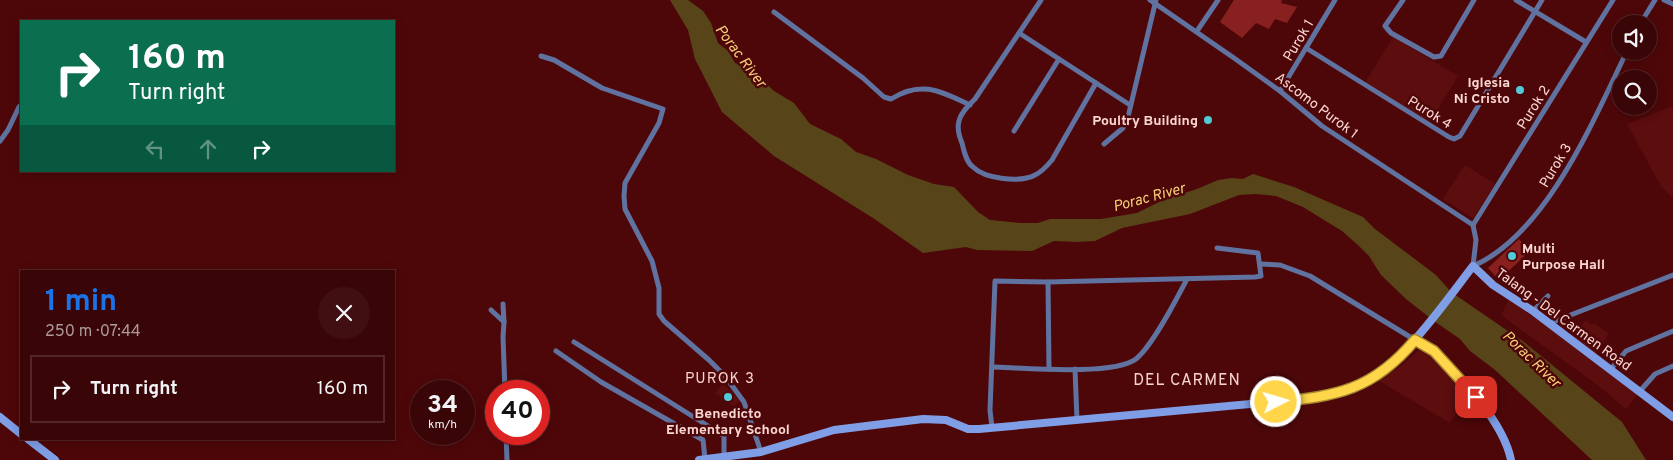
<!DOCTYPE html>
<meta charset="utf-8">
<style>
:root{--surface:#3a0507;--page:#410f11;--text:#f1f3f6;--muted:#ab999b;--line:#542628;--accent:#1a73e8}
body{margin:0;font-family:Overpass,sans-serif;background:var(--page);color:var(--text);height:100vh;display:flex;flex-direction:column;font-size:19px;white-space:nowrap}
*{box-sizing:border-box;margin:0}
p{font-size:16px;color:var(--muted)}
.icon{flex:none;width:28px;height:28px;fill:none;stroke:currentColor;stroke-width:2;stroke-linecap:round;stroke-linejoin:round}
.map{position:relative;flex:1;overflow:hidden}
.panel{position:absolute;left:20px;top:270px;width:375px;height:170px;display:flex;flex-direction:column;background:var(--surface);border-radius:0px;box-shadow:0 2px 12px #0003,0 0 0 1px var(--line)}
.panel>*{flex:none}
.banner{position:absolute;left:20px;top:20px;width:375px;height:152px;border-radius:0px;box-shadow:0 2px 12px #0003,0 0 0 1px var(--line);background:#0b6e4f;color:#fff;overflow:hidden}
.buttons{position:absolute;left:1612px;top:15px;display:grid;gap:10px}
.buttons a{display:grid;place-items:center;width:45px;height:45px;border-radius:50%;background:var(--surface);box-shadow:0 2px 12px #0003,0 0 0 1px var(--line);font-size:25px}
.speed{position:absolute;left:410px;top:380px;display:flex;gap:10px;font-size:25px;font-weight:700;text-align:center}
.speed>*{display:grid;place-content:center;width:65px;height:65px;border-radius:50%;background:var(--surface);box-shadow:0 2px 12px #0003,0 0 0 1px var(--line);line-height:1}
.speed small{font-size:12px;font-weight:400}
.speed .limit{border:8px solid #d22;background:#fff;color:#111}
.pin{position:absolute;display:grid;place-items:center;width:42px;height:42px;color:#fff;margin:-21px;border-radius:10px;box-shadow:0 2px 8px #0006}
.me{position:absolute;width:55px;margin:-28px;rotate:85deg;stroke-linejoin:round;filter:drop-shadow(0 0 4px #0008)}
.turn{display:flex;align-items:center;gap:18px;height:105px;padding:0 25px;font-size:22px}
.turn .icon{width:65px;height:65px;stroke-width:2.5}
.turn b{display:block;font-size:35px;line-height:42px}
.lanes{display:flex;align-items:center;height:48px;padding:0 25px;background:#0003;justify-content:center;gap:25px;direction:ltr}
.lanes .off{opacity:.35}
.round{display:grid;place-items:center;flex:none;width:52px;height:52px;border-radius:26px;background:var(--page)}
.summary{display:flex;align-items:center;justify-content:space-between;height:85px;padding:0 25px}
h1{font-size:30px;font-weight:700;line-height:38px;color:var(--accent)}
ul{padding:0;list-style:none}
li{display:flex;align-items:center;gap:15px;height:68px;margin:0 10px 8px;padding:0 15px;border:2px solid var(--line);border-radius:0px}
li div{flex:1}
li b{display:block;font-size:19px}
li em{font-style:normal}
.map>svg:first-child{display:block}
.built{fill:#5c0d0e}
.green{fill:#88201f}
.water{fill:#574519}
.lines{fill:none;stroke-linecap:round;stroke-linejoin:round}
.street{stroke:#6073a0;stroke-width:5}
.secondary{stroke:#7f9ee6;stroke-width:8}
.route-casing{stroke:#a68a30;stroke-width:12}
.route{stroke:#ffd54a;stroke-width:9}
.poi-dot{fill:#52cbd9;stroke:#4e0709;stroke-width:2}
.labels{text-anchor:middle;stroke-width:5;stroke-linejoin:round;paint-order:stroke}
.street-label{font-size:14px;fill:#fbd7d3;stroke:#4e0709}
.poi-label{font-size:14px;font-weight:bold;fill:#fbd7d3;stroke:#4e0709;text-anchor:end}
.water-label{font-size:15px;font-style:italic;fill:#f7d077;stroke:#4e0709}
.neighbourhood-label{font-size:15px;letter-spacing:1px;fill:#f8d4d0;stroke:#4e0709}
.quarter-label{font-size:16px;letter-spacing:1px;fill:#f8d4d0;stroke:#4e0709}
</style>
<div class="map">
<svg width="1673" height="460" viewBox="0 0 1673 460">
<rect width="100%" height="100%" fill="#4e0709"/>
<!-- built -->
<g class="built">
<path d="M1393,37l65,39 -28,46 -65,-39z"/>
<path d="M1673,106v92l-12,-12 -34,-62z"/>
<path d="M1465,165l30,19 -22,34 -30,-19z"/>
<path d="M1509,300l41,28 88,66 -12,15 -22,-19 -103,-75z"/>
<path d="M1586,320l6,5 2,-2 15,11 -14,20 -23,-16z"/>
<path d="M1427,350l8,6 34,37 -19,30 -74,-44 25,-13 17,-15z"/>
<path d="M723,383l17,18 -6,6 -19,-14z"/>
</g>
<!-- green -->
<g class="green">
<path d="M1234,0h48l-1,3 16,4 -10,16 -12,-4 -6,10 -13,-6 -14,15 -22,-16z"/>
<path d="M1519,239l11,12 -31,29 -11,-12z"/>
</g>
<!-- water -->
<path class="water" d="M670,0h18l15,11 8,12 7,20 10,8 7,12 15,6 24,22 20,12 16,21 31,15 15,13 20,7 32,16 26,9 20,3 24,25 12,8 30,3h18l12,-4h51l36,-6 26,-13 34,-11 21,-9 14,-2 11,1 10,-5 41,13 69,30 12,12 61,46 15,17 73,50 98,80 24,38h-54l-98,-91 -24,-18 -10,-12 -26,-18 -28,-22 -25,-24 -12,-19 -10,-10 -17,-15 -39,-24 -27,-11 -20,-2 -17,1 -49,19 -68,14 -27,13 -18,1 -23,-1 -22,10 -55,-1 -11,-3 -43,6 -50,-35 -99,-62 -52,-44 -27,-53 -7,-29z"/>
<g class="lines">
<!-- street -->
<g class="street">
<path d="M1041,0l-66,99c-6,6 -14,13 -16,22 -2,7 0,15 3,22 2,8 4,19 11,24 12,12 47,16 62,8 7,-3 12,-9 17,-15l44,-77"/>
<path d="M1150,0l84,58 46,33 42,35 151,99"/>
<path d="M1403,0l-18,26 6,7 43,24 7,-1 33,-56"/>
<path d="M1516,0l70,42"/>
<path d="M1664,0l9,4"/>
<path d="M774,12l89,66 21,19 7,2c30,-19 49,-8 79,6"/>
<path d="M1640,24l15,-24"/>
<path d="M1197,31l21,-31"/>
<path d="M1019,33l111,72"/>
<path d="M1306,48l143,89 5,2 6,-3 82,-136"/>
<path d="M541,56l13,4 48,28 61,21 -4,14 -34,60 -1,13 1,13 27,52 7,27v26l5,7 45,39 16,16 19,26 17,50"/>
<path d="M1280,91l55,-91"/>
<path d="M1014,131l45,-72"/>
<path d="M0,141l8,-11 11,-23 2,-2"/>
<path d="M1104,144l19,-16 5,-11 28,-117"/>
<path d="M1473,225l140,-225"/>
<path d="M1473,225l3,15 -3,26"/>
<path d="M1260,264l20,1 30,11 105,64"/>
<path d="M1473,266c73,-31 121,-147 154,-215"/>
<path d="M1048,282l1,87"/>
<path d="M503,304l1,18"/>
<path d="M491,310l13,12 -1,15 2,54"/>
<path d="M1533,311l15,-15"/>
<path d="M1550,323l123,-48"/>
<path d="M574,342l150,94v22"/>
<path d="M556,351l45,31 102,58 2,19"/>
<path d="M993,367c31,1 120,9 143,-8 17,-14 40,-59 51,-80"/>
<path d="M1075,369l2,51"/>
<path d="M1611,369l15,-18 47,-20"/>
<path d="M1640,391l15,-17 18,-8"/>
<path d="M992,428l-2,-18 5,-129 53,1 207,-5 6,-1 -3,-23 -41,-5"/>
<path d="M506,434l1,26"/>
</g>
<!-- secondary -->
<g class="secondary">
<path d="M1415,340c7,4 15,8 20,13 27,24 69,71 76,107"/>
<path d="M0,417l21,17"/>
<path d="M28,439l27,21"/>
<path d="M699,460l62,-8 73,-22 89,-11 23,1 22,9h11l336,-31c14,-3 29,-5 41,-11 47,-22 86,-81 117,-121l20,19 40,26 140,106"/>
</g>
</g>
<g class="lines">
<defs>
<path id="route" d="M1276,402c61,-6 97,-12 139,-62l19,11 42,46"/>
</defs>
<!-- route casing -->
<use href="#route" class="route-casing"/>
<!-- route -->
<use href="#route" class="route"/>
</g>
<!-- markers -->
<g class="poi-dot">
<circle cx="1520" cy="90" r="5"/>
<circle cx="1208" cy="120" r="5"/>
<circle cx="1512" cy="256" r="5"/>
<circle cx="728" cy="397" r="5"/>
</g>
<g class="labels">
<!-- street labels -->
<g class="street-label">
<text transform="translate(1298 40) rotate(-59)" y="5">Purok 1</text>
<text transform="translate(1317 105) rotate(37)" y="5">Ascomo Purok 1</text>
<text transform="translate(1533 107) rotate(-58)" y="5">Purok 2</text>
<text transform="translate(1430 112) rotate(32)" y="5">Purok 4</text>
<text transform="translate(1555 165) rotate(-59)" y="5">Purok 3</text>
<text transform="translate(1564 319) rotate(36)" y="5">Talang - Del Carmen Road</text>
</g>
<!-- poi labels -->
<g class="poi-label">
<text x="1510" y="87">Iglesia<tspan x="1510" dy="16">Ni Cristo</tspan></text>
<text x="1198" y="125">Poultry Building</text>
<text x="1522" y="253" text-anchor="start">Multi<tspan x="1522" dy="16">Purpose Hall</tspan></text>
<text x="728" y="418" text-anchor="middle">Benedicto<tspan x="728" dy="16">Elementary School</tspan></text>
</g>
<!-- water labels -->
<g class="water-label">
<text transform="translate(741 56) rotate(53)" y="5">Porac River</text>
<text transform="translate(1149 197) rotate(-15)" y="5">Porac River</text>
<text transform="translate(1532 359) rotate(44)" y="5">Porac River</text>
</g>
<!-- neighbourhood labels -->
<g class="neighbourhood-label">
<text x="720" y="383">PUROK 3</text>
</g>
<!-- quarter labels -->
<g class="quarter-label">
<text x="1187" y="385">DEL CARMEN</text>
</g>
</g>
</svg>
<div class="buttons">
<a><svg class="icon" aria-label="sound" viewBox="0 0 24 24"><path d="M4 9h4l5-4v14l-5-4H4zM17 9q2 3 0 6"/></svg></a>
<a><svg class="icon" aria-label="search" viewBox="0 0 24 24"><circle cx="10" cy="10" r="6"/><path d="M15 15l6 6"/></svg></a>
</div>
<div class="speed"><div>34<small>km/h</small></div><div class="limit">40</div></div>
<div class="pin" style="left:1476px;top:397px;background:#d93025"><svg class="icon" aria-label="arrive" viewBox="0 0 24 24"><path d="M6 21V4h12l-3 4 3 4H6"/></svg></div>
<svg class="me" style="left:1276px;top:402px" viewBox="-20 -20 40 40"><circle r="17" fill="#ffd54a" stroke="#fff" stroke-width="3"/><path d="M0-11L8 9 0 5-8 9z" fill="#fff"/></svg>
<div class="banner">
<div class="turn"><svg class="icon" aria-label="right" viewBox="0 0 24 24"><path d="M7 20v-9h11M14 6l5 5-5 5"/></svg><div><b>160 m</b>Turn right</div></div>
<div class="lanes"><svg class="icon off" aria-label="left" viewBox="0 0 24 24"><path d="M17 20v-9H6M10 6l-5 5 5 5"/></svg><svg class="icon off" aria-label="ahead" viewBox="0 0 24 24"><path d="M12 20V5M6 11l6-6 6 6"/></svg><svg class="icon" aria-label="right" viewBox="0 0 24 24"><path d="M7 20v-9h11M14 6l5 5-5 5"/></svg></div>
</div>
<section class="panel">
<div class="summary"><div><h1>1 min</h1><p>250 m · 07:44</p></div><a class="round"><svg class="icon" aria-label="close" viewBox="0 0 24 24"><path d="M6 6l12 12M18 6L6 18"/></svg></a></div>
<ul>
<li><svg class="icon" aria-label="right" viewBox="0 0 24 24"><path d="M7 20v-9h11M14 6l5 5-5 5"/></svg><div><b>Turn right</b></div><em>160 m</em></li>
</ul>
</section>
</div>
